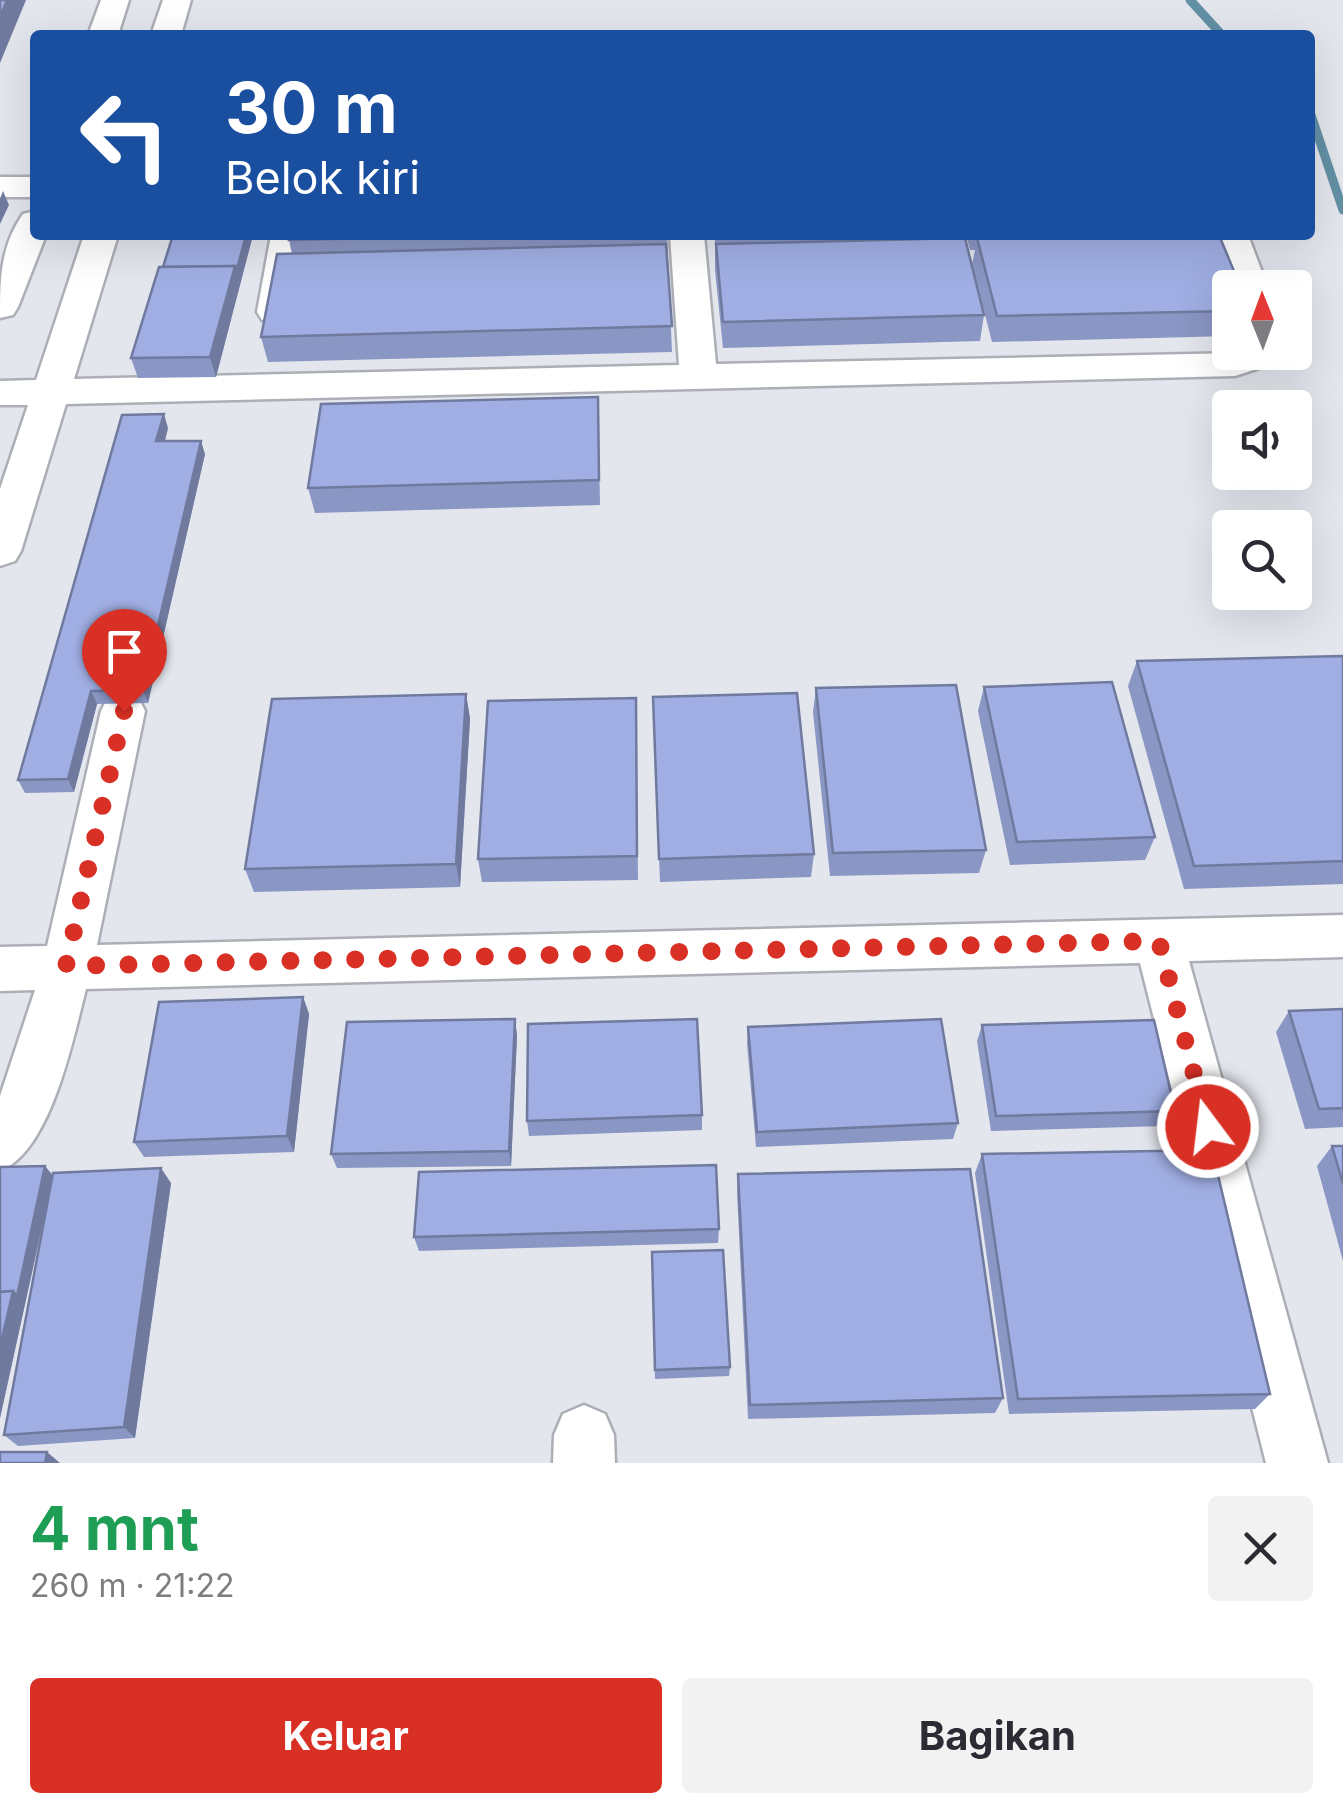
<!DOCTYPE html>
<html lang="id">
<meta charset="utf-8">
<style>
:root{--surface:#fff;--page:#f2f2f3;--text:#2b2b33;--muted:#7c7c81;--accent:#d93025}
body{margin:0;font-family:Inter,sans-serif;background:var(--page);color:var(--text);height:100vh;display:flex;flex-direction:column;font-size:38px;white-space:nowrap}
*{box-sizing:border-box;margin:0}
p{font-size:32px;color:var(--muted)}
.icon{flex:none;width:55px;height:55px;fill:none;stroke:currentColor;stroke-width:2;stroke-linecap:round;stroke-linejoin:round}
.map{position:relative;height:1463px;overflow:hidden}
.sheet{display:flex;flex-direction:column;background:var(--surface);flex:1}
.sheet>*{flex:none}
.hud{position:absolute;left:30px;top:30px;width:1285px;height:210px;border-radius:10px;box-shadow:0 10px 40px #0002;background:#1a4fa0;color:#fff;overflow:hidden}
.needle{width:65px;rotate:359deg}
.buttons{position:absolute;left:1212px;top:270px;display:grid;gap:20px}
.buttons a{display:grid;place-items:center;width:100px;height:100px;border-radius:10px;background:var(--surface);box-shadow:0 10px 40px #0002;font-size:50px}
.pin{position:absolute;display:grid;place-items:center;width:85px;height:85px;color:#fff;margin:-102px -42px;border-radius:50% 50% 50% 0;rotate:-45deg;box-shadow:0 0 10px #0007}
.pin .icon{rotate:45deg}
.me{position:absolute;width:110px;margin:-55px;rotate:345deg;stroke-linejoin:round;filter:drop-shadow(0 0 8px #0008)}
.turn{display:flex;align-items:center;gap:35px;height:210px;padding:0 30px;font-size:45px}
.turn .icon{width:130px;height:130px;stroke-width:2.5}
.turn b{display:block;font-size:70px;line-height:85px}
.round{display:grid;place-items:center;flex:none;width:105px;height:105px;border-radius:10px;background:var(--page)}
.head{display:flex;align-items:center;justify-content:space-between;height:170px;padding:0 30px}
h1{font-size:60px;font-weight:700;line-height:75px;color:#1e9e55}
.primary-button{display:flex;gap:20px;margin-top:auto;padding:20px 30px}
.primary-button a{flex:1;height:115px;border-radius:10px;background:var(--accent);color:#fff;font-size:40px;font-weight:700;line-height:115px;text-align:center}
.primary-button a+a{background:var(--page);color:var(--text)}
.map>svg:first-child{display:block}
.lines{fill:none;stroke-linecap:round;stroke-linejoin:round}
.stream{stroke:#6390a5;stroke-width:9}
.minor-casing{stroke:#adafb6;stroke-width:5}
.minor{fill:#fff;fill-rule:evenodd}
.wall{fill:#8a96c3}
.shaded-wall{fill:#707a9f}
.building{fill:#a0aee3;stroke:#707a9f;stroke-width:2.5}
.route{stroke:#d93025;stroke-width:18;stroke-dasharray:0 32.4}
</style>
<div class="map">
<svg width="1343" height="1463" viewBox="0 0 1343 1463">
<rect width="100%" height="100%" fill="#e3e6ed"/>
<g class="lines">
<!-- stream -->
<g class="stream">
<path d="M1190,0l32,35"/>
<path d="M1310,112l33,98"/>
</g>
<defs>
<g id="minor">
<path d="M101,0h28l-11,35h-30z"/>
<path d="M163,0h28l-10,35h-30z"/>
<rect x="0" y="177" width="35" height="20"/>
<path d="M35,211v24h11l-28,72 -5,8 -13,3c0,-38 0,-71 23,-104z"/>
<path d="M84,235h34l-44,144 605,-14 -9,-130h34l12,129 573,-12 -5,8 -49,16 -1169,28 -45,147 -6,10 -15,5v-77l28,-84h-28v-24l36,-1z"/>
<path d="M271,235h34l-12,77 -5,8h-26l-5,-8z"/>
<path d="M1214,235h34l20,53h-35z"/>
<path d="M123,694l16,5 6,12 -48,234 1246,-30v42l-154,4 139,502h-62l-126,-500 -1054,26c-13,50 -35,162 -86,182v-75l35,-106 -35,1v-44l47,-1 54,-235 6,-12z"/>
<path d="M584,1405l21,9 9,21 1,28h-62l1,-28 9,-21z"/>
</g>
</defs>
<!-- minor casing -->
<use href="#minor" class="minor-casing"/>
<!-- minor -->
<use href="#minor" class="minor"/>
</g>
<!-- wall -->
<g class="wall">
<path d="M173,235h80l-37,142 -78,1 -7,-20z"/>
<path d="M290,235h377l5,117 -404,10 -7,-25 31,-83 -3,-14z"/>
<path d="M715,235h242v3l27,77 -4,26 -257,7 -8,-78z"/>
<path d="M966,235h253l11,53v48l-238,6 -20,-78 3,-14h-5z"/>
<path d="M598,397l2,108 -285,8 -7,-25z"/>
<path d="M168,428l-3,13 40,13 -57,249 -51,1 -23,88 -49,1 -7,-13z"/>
<path d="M1343,656v228l-159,5 -56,-203 9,-25z"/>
<path d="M984,687l171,150 -10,23 -135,5 -32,-154z"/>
<path d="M816,688l170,162 -7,23 -149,3 -17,-164z"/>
<path d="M466,694l4,25 -10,168 -206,5 -9,-23z"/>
<path d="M636,698l2,182 -156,2 -4,-23z"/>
<path d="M654,722l160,132 -3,23 -151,5z"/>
<path d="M303,997l6,17 -15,138 -150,5 -10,-15z"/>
<path d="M1343,1009v118l-38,2 -29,-97 13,-21z"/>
<path d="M515,1019l2,17 -6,130 -174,2 -6,-14z"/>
<path d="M982,1025l193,86 -9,15 -175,5 -14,-90z"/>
<path d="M748,1027l210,96 -5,16 -197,8 -9,-104z"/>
<path d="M702,1115v15l-173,6 -2,-15z"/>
<path d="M1332,1146h11v115l-26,-95z"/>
<path d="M982,1154l288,240 -15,15 -246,5 -34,-241z"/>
<path d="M45,1166l7,9 119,8 -36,255 -117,8 -14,-11 43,-230 -47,213v-251z"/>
<path d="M738,1174l265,224 -8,15 -247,6 -11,-226z"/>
<path d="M719,1229l-1,14 -299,8 -5,-14z"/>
<path d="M652,1252l78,115 -1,9 -74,3z"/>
</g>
<!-- shaded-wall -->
<g class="shaded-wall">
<path d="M7,0h19l-26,63v-46z"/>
<path d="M3,191l6,14 -9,19v-25z"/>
<path d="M246,235h7l-37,142 -6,-20 25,-91z"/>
<path d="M164,414l4,14 -7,27 -5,-14z"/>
<path d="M201,441l4,13 -57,249 -5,-13z"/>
<path d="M91,691l6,13 -23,88 -6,-13z"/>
<path d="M466,694l4,25 -10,168 -4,-23z"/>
<path d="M303,997l6,17 -15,138 -7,-16z"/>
<path d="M515,1019l2,17 -6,130 -2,-15z"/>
<path d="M45,1166l8,10 -53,242v-71z"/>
<path d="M161,1168l10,15 -36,255 -11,-11z"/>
<path d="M47,1452l13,11h-15z"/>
</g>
<!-- building -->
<g class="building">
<path d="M0,0h7l-7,17z"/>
<path d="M173,235h73l-10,38 -1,-7 -72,1z"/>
<path d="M290,235h226l-227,5z"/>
<path d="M1111,235h108l22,53h-11v23l-233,5 -20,-78z"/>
<path d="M965,238l19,77 -261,7 -7,-78z"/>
<path d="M666,244l6,82 -411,11 16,-83z"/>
<path d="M235,266l-25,91 -79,1 28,-91z"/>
<path d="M598,397l1,83 -291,8 13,-84z"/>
<path d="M164,414l-8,27h45l-58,249 -52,1 -23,88 -50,1 104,-365z"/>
<path d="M1343,656v205l-149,5 -57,-205z"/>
<path d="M1112,682l43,155 -138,5 -33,-155z"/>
<path d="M956,685l30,165 -153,3 -17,-165z"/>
<path d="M797,693l17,161 -155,5 -6,-162z"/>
<path d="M466,694l-10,170 -211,5 27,-170z"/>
<path d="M636,698l1,158 -159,3 10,-158z"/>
<path d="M303,997l-16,139 -153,6 25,-140z"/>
<path d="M1343,1009v99l-24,1 -30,-98z"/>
<path d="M515,1019l-6,132 -178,3 16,-132z"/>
<path d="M697,1019l5,96 -175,6 1,-97z"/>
<path d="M941,1019l17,104 -201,9 -9,-105z"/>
<path d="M1154,1020l21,91 -179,5 -14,-91z"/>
<path d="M1332,1146h11v38z"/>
<path d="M1212,1150l58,244 -252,5 -36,-245z"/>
<path d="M716,1165l3,64 -305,8 5,-65z"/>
<path d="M45,1166l-28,130 -4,-5 -13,1v-125z"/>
<path d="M161,1168l-37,259 -120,8 49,-262z"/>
<path d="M970,1169l33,229 -253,7 -12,-231z"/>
<path d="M723,1250l7,117 -75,3 -3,-118z"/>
<path d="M13,1291l-13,56v-55z"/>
<path d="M0,1452h47l-2,11h-45z"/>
</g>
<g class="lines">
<!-- route -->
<path class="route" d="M124,711l-58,255 1093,-25 49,186"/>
</g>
</svg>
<div class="buttons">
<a><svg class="needle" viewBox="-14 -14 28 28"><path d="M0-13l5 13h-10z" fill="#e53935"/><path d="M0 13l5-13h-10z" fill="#7c7c81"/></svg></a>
<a><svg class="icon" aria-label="sound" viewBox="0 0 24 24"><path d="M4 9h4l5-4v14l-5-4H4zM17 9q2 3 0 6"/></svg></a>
<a><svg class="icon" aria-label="search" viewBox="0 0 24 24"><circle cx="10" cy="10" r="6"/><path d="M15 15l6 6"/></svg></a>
</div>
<div class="pin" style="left:124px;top:711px;background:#d93025"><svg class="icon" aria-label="arrive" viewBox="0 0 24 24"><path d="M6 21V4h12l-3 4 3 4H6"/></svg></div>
<svg class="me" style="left:1208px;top:1127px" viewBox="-20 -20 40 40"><circle r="17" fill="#d93025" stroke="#fff" stroke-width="3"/><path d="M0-11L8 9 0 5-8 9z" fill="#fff"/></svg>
<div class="hud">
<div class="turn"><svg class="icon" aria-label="left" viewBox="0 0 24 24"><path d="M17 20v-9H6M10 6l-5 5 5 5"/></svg><div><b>30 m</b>Belok kiri</div></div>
</div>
</div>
<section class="sheet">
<div class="head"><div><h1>4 mnt</h1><p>260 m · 21:22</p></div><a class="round"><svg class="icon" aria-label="close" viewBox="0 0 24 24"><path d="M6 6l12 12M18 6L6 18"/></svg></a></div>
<div class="primary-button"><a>Keluar</a><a>Bagikan</a></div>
</section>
